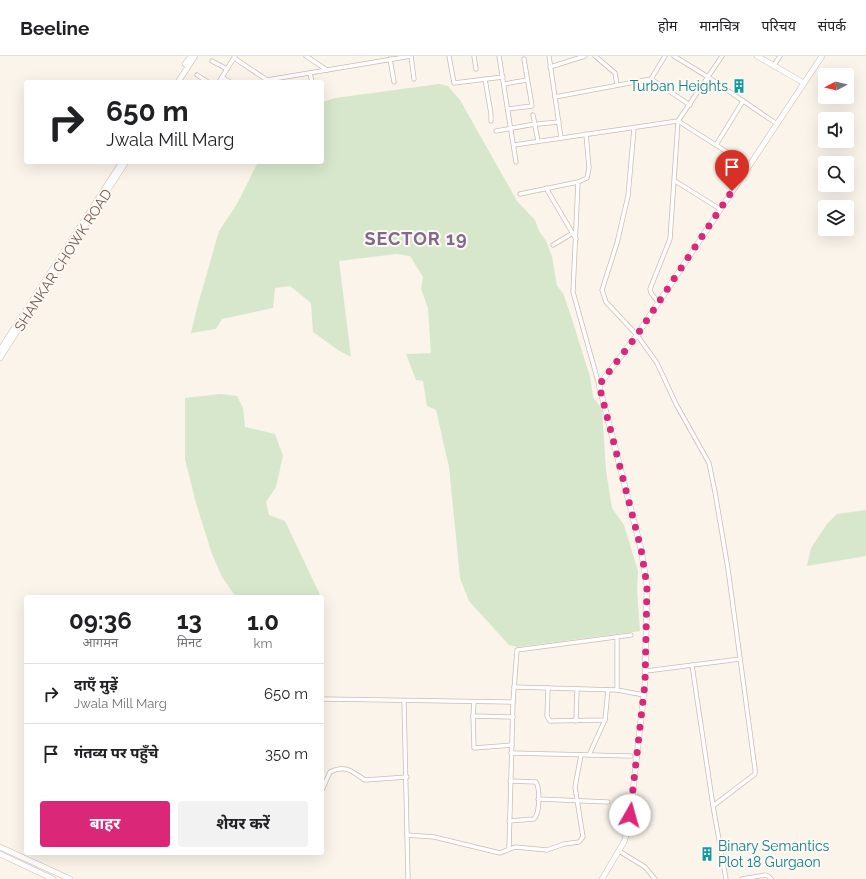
<!DOCTYPE html>
<html lang="hi">
<meta charset="utf-8">
<style>
:root{--surface:#fff;--page:#f2f2f2;--text:#202124;--muted:#757577;--line:#e0e0e0;--accent:#db2777}
body{margin:0;font-family:Raleway,"Noto Sans Devanagari",sans-serif;background:var(--page);color:var(--text);height:100vh;display:flex;flex-direction:column;font-size:15px;white-space:nowrap}
*{box-sizing:border-box;margin:0}
p{font-size:13px;color:var(--muted)}
.icon{flex:none;width:22px;height:22px;fill:none;stroke:currentColor;stroke-width:2;stroke-linecap:round;stroke-linejoin:round}
.map{position:relative;flex:1;overflow:hidden}
.panel{position:absolute;left:24px;top:539px;width:300px;height:260px;display:flex;flex-direction:column;background:var(--surface);border-radius:4px;box-shadow:0 4px 16px #0002}
.panel>*{flex:none}
.banner{position:absolute;left:24px;top:24px;width:300px;height:84px;border-radius:4px;box-shadow:0 4px 16px #0002;background:#fff;color:var(--text);overflow:hidden}
.needle{width:26px;rotate:263deg}
.fabs{position:absolute;left:818px;top:12px;display:grid;gap:8px}
.fabs a{display:grid;place-items:center;width:36px;height:36px;border-radius:4px;background:var(--surface);box-shadow:0 4px 16px #0002;font-size:20px}
.pin{position:absolute;display:grid;place-items:center;width:34px;height:34px;color:#fff;margin:-41px -17px;border-radius:50% 50% 50% 0;rotate:-45deg;box-shadow:0 0 4px #0007}
.pin .icon{rotate:45deg}
.me{position:absolute;width:44px;margin:-22px;rotate:7deg;stroke-linejoin:round;filter:drop-shadow(0 0 3px #0008)}
.turn{display:flex;align-items:center;gap:14px;height:84px;padding:0 16px;font-size:18px}
.turn .icon{width:52px;height:52px;stroke-width:2.5}
.turn b{display:block;font-size:28px;line-height:34px}
.eta{display:flex;justify-content:space-evenly;align-items:center;height:68px;text-align:center}
.eta b{font-size:24px;font-weight:700;line-height:28px}
.primary-button{display:flex;gap:8px;margin-top:auto;padding:8px 16px}
.primary-button a{flex:1;height:46px;border-radius:4px;background:var(--accent);color:#fff;font-size:16px;font-weight:700;line-height:46px;text-align:center}
.primary-button a+a{background:var(--page);color:var(--text)}
ul{padding:0;list-style:none}
li{display:flex;align-items:center;gap:12px;height:60px;padding:0 16px;border-top:1px solid var(--line)}
li div{flex:1}
li b{display:block;font-size:15px}
li em{font-style:normal}
header{display:flex;align-items:center;gap:24px;box-sizing:border-box;height:56px;padding:0 20px;background:var(--surface);border-bottom:1px solid var(--line)}
header strong{font-size:19px}
nav{display:flex;gap:22px;margin-inline-start:auto;font-size:14px}
.map>svg:first-child{display:block}
.green{fill:#d7e7cb}
.lines{fill:none;stroke-linecap:round;stroke-linejoin:round}
.street-casing{stroke:#ccbcb2;stroke-width:5}
.secondary-casing{stroke:#cebcb0;stroke-width:6}
.street{stroke:#fff;stroke-width:3.5}
.secondary{stroke:#fff;stroke-width:5}
.route{stroke:#db2777;stroke-width:7;stroke-dasharray:0 12.6}
.labels{text-anchor:middle;stroke-width:4;stroke-linejoin:round;paint-order:stroke}
.culture-label{font-size:14px;fill:#0d838f;stroke:#fdf8f2;text-anchor:end}
.street-label{font-size:14px;fill:#735c51;stroke:#fdf8f2}
.district-label{font-size:18px;font-weight:bold;letter-spacing:1px;fill:#80698e;stroke:#fdf8f2}
</style>
<header>
<strong>Beeline</strong>
<nav><a>होम</a><a>मानचित्र</a><a>परिचय</a><a>संपर्क</a></nav>
</header>
<div class="map">
<svg width="866" height="823" viewBox="0 0 866 823">
<rect width="100%" height="100%" fill="#faf4eb"/>
<!-- green -->
<g class="green">
<path d="M439,28l9,2 12,14 57,101 18,19 4,11 7,10 6,15 5,30 6,7 7,20 20,64 3,20 9,12 4,62 6,37 12,17 14,46 -1,19 3,41 -123,16 -8,-2 -40,-44 -9,-23 -11,-111 -13,-57 -9,-4 -4,-25 -7,-1 -10,-26 25,-1 -3,-45 -7,-19 2,-12 -13,-21 -14,-2 -57,7 12,96 -13,-7 -25,-18 -2,-29 -21,-17 -15,2 -2,20 -51,11 -6,10 -25,4 6,-25 22,-77 18,-27 21,-42h64v-60l13,-4z"/>
<path d="M221,338l16,2 6,12 2,19 30,7 8,22 -7,31 -10,15 3,13 16,6 36,76h-85l-14,-20 -10,-23 -16,-51 -11,-44v-61z"/>
<path d="M866,454v46l-59,10 4,-18 16,-24 10,-10z"/>
</g>
<g class="lines">
<defs>
<g id="street">
<path d="M306,0l21,14"/>
<path d="M411,0l3,23"/>
<path d="M449,0l5,27 49,-6"/>
<path d="M474,0l2,13"/>
<path d="M499,0l17,106"/>
<path d="M549,0l12,82"/>
<path d="M595,0l20,17 2,12"/>
<path d="M674,0l34,21 69,47"/>
<path d="M234,2l33,22 144,-24"/>
<path d="M390,3l4,23"/>
<path d="M212,5l15,8"/>
<path d="M774,9l6,-9"/>
<path d="M550,11l35,-11"/>
<path d="M310,17l2,9"/>
<path d="M197,19l11,7"/>
<path d="M222,21l8,5"/>
<path d="M485,23l6,35v7"/>
<path d="M651,23l39,26"/>
<path d="M219,26l16,-26"/>
<path d="M504,28l23,-4"/>
<path d="M555,41l96,-18 14,-23"/>
<path d="M508,53l24,-3 -8,-47"/>
<path d="M533,59l5,26"/>
<path d="M538,68l21,-2"/>
<path d="M634,72l-6,68 -11,47 -15,47 4,12 31,33 20,28 19,41 33,59 6,29 13,77 27,200v5l-42,32"/>
<path d="M496,75l39,-7"/>
<path d="M514,89l164,-24 71,45"/>
<path d="M716,89l27,-44"/>
<path d="M675,125l45,28"/>
<path d="M578,126l-5,110 26,93"/>
<path d="M546,132l30,51"/>
<path d="M520,138l58,-12 9,-4 2,-10 -3,-34"/>
<path d="M553,189l20,-12"/>
<path d="M658,246l-7,-9 -1,-4 20,-50 8,-118 44,-65"/>
<path d="M617,581v53"/>
<path d="M692,609l21,141 13,73"/>
<path d="M646,615l94,-12"/>
<path d="M514,631l103,3 27,5"/>
<path d="M548,632l-1,28 3,5 55,-1 3,-30"/>
<path d="M322,643l191,3"/>
<path d="M404,645l4,178"/>
<path d="M473,660l1,-14"/>
<path d="M576,665l1,-32"/>
<path d="M512,689l-38,3 -1,-32 40,1"/>
<path d="M511,697l120,3"/>
<path d="M589,699l16,-35"/>
<path d="M322,734l8,-18c16,-8 22,0 35,8l42,-3"/>
<path d="M538,743l70,3"/>
<path d="M509,765l25,-2c6,-6 6,-30 2,-37l-26,-1"/>
<path d="M407,779l27,2 66,16 15,-6 32,3 17,-6 15,-2 4,-5 -8,-50 6,-32"/>
<path d="M509,793l4,-147 4,-52 114,-15"/>
<path d="M619,795l26,16 10,12"/>
<path d="M742,823l23,-4 3,1 3,3"/>
</g>
<g id="secondary">
<path d="M757,0l47,27"/>
<path d="M185,8l6,-8"/>
<path d="M178,26l17,-26"/>
<path d="M0,294l122,-188"/>
<path d="M0,302l126,-196"/>
<path d="M0,791l70,32"/>
<path d="M0,798l53,25"/>
<path d="M602,823l22,-37 5,-16 16,-143 2,-97 -6,-37 -42,-164 38,-50 185,-279"/>
</g>
</defs>
<!-- street casing -->
<use href="#street" class="street-casing"/>
<!-- secondary casing -->
<use href="#secondary" class="secondary-casing"/>
<!-- street -->
<use href="#street" class="street"/>
<!-- secondary -->
<use href="#secondary" class="secondary"/>
</g>
<g class="lines">
<!-- route -->
<path class="route" d="M630,759l15,-132 2,-97 -6,-37 -42,-164 38,-50 95,-144"/>
</g>
<!-- icons -->
<defs>
<symbol id="building-bare" viewBox="-9 -9 18 18"><path d="M-4-6H4V6H1V3H-1V6H-4ZM-2.5-4.3h1.7v1.8h-1.7ZM.8-4.3h1.7v1.8H.8ZM-2.5-1h1.7V.8h-1.7ZM.8-1h1.7V.8H.8Z" fill="#0f9aa8" stroke="#fdf8f2" stroke-width="2.5" paint-order="stroke"/></symbol>
</defs>
<g fill-rule="evenodd">
<use href="#building-bare" x="729" y="20" width="20" height="20"/>
<use href="#building-bare" x="697" y="788" width="20" height="20"/>
</g>
<g class="labels">
<!-- culture labels -->
<g class="culture-label">
<text x="728" y="35">Turban Heights</text>
<text x="718" y="795" text-anchor="start">Binary Semantics<tspan x="718" dy="16">Plot 18 Gurgaon</tspan></text>
</g>
<!-- street labels -->
<g class="street-label">
<text transform="translate(63 204) rotate(-57)" y="5">SHANKAR CHOWK ROAD</text>
</g>
<!-- district labels -->
<g class="district-label">
<text x="416" y="189">SECTOR 19</text>
</g>
</g>
</svg>
<div class="fabs">
<a><svg class="needle" viewBox="-14 -14 28 28"><path d="M0-13l5 13h-10z" fill="#e53935"/><path d="M0 13l5-13h-10z" fill="#757577"/></svg></a>
<a><svg class="icon" aria-label="sound" viewBox="0 0 24 24"><path d="M4 9h4l5-4v14l-5-4H4zM17 9q2 3 0 6"/></svg></a>
<a><svg class="icon" aria-label="search" viewBox="0 0 24 24"><circle cx="10" cy="10" r="6"/><path d="M15 15l6 6"/></svg></a>
<a><svg class="icon" aria-label="layers" viewBox="0 0 24 24"><path d="M12 4l9 5-9 5-9-5zM3 14l9 5 9-5"/></svg></a>
</div>
<div class="pin" style="left:732px;top:135px;background:#d93025"><svg class="icon" aria-label="arrive" viewBox="0 0 24 24"><path d="M6 21V4h12l-3 4 3 4H6"/></svg></div>
<svg class="me" style="left:630px;top:759px" viewBox="-20 -20 40 40"><circle r="19" fill="#fff"/><path d="M0-13L10 11 0 6-10 11z" fill="#db2777"/></svg>
<div class="banner">
<div class="turn"><svg class="icon" aria-label="right" viewBox="0 0 24 24"><path d="M7 20v-9h11M14 6l5 5-5 5"/></svg><div><b>650 m</b>Jwala Mill Marg</div></div>
</div>
<section class="panel">
<div class="eta">
<div><b>09:36</b><p>आगमन</p></div>
<div><b>13</b><p>मिनट</p></div>
<div><b>1.0</b><p>km</p></div>
</div>
<ul>
<li><svg class="icon" aria-label="right" viewBox="0 0 24 24"><path d="M7 20v-9h11M14 6l5 5-5 5"/></svg><div><b>दाएँ मुड़ें</b><p>Jwala Mill Marg</p></div><em>650 m</em></li>
<li><svg class="icon" aria-label="arrive" viewBox="0 0 24 24"><path d="M6 21V4h12l-3 4 3 4H6"/></svg><div><b>गंतव्य पर पहुँचे</b></div><em>350 m</em></li>
</ul>
<div class="primary-button"><a>बाहर</a><a>शेयर करें</a></div>
</section>
</div>
